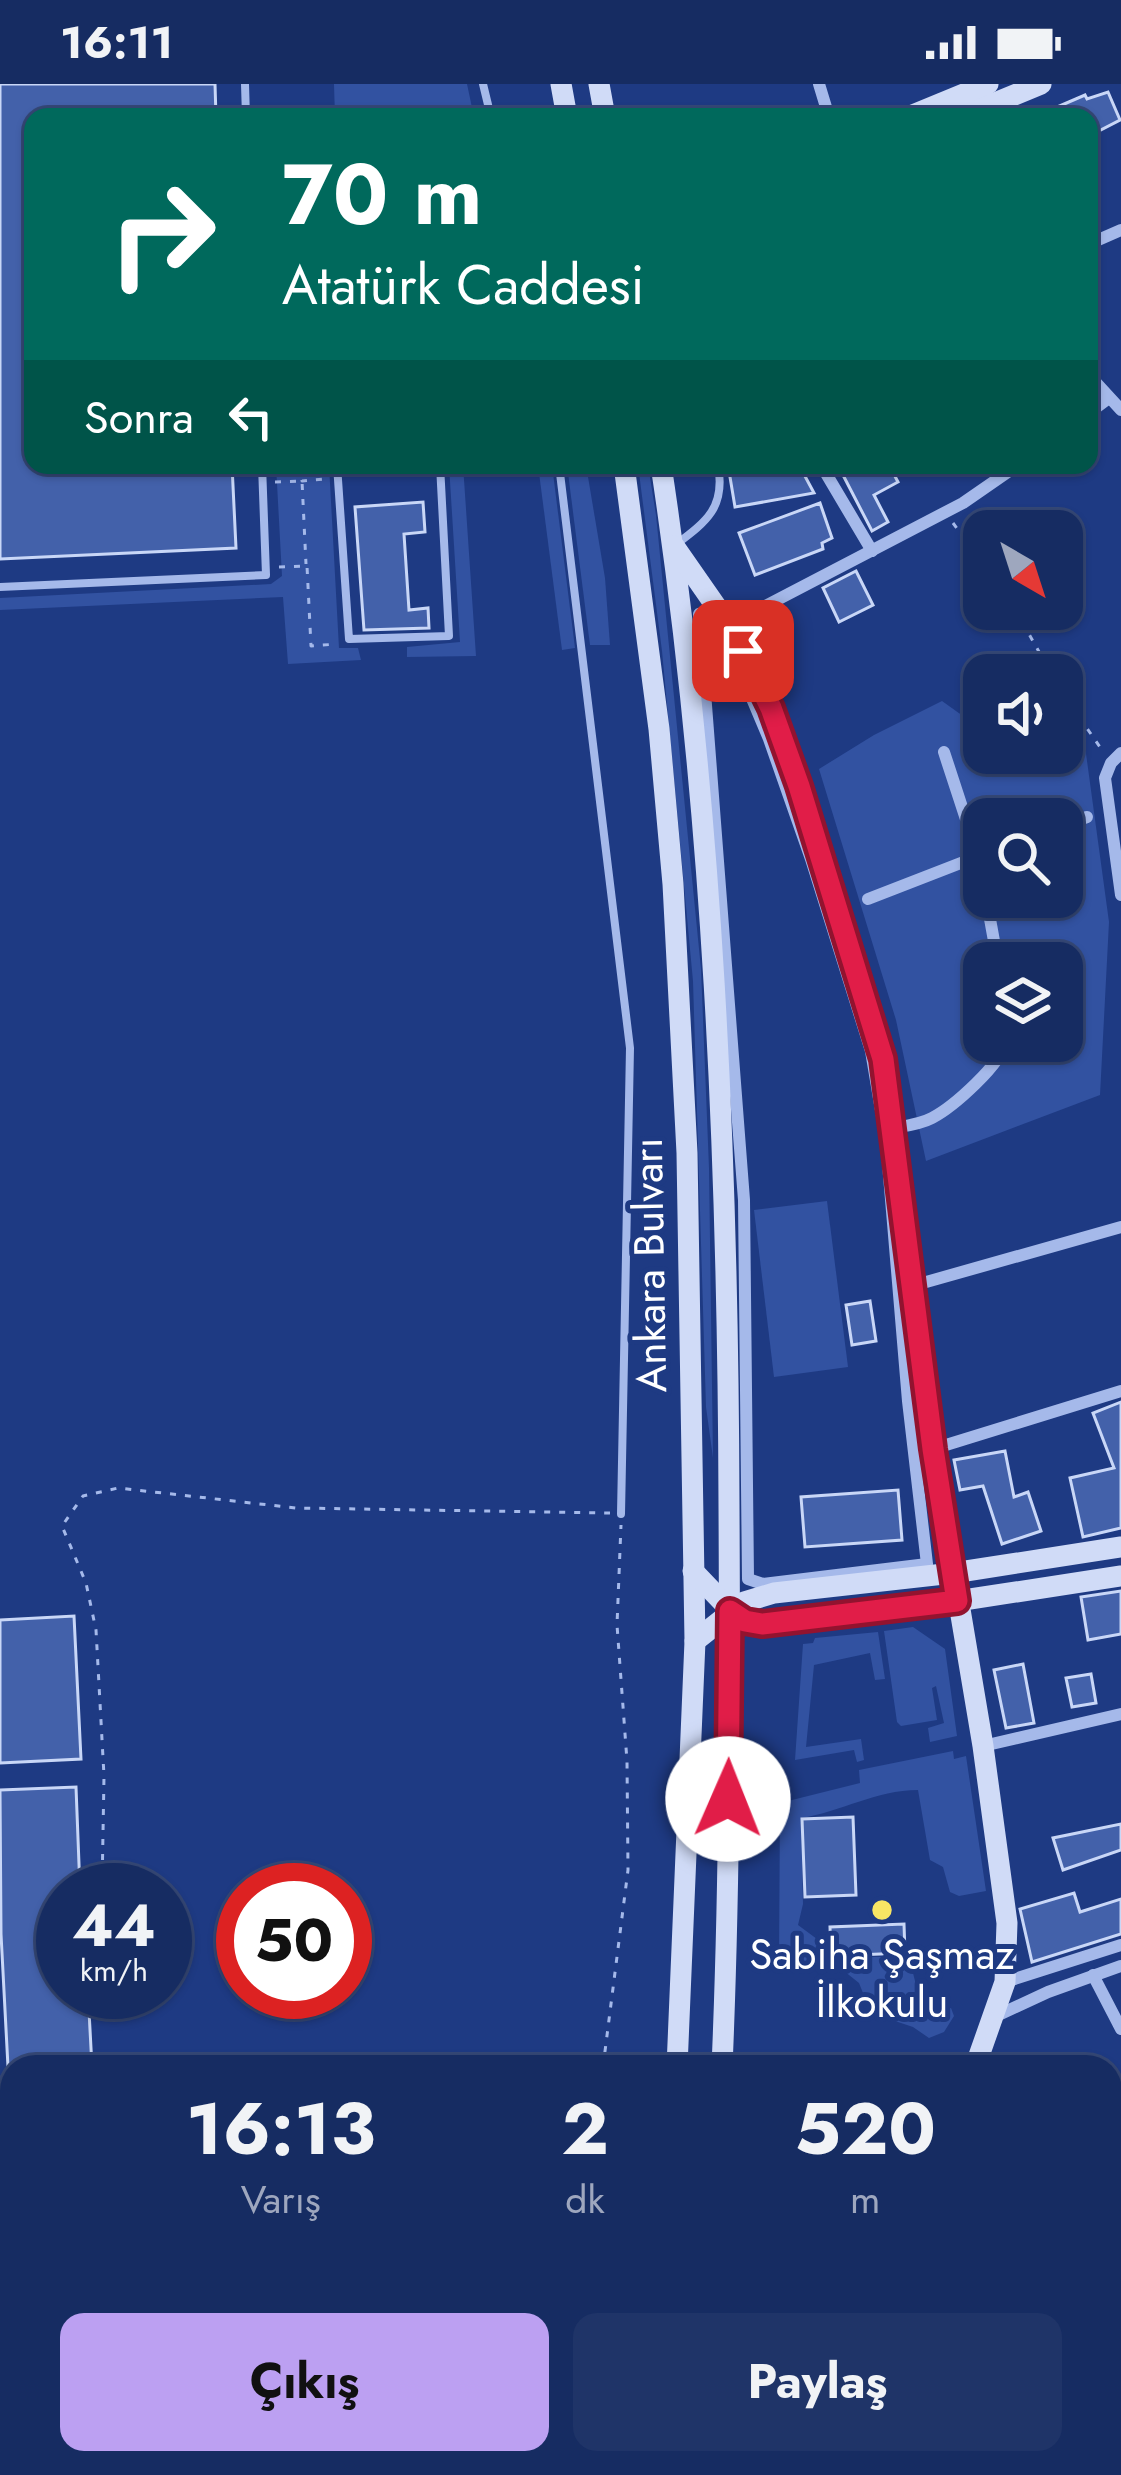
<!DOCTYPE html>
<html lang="tr">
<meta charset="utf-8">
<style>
:root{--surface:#162c62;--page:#1f3468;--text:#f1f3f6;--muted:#9ea7be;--line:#354877;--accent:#bca0f2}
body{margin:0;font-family:Jost,sans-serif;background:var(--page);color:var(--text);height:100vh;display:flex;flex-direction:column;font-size:45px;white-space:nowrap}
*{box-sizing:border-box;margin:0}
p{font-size:39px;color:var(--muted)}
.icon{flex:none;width:66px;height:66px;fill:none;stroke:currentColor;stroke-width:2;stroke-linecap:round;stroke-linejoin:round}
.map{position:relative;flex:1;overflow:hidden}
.sheet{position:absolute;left:0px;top:1971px;width:1122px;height:420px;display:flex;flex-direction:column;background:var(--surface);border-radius:36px 36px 0 0;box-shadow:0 3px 9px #0004,0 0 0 3px var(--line)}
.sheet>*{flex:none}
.guide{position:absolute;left:24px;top:24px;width:1074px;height:366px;border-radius:24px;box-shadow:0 3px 9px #0004,0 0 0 3px var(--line);background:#00695c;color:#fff;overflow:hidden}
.needle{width:78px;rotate:141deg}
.controls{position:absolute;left:963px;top:426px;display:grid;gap:24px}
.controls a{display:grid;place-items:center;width:120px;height:120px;border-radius:24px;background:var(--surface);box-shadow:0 3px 9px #0004,0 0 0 3px var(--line);font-size:60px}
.speed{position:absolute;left:36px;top:1779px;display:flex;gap:24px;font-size:60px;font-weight:700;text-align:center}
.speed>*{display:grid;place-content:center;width:156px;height:156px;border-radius:50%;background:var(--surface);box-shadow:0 3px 9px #0004,0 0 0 3px var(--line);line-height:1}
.speed small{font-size:30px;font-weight:400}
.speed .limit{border:18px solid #d22;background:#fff;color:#111}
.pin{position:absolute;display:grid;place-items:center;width:102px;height:102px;color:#fff;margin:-51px;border-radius:24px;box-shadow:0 6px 18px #0006}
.me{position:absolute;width:132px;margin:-66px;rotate:1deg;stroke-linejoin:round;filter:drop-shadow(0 0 9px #0008)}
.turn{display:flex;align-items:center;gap:42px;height:252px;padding:0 60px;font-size:54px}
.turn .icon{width:156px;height:156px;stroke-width:2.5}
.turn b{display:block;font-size:84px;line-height:102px}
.then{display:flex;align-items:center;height:114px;padding:0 60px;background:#0003;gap:24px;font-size:45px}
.eta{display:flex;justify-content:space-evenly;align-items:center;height:204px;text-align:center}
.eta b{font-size:72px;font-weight:700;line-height:84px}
.primary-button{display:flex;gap:24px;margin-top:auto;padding:24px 60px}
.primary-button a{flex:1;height:138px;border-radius:24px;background:var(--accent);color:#111;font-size:48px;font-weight:700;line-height:138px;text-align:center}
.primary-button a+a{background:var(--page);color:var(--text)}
.status{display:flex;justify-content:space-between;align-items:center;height:84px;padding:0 60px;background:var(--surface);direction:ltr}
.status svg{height:33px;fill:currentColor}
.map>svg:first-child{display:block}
.green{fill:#3252a1;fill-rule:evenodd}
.building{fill:#4361aa;stroke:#c9d7f7;stroke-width:3}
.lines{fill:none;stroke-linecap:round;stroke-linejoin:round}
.path{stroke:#a5b9ea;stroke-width:3;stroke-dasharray:6 9;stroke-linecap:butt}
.lane{stroke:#a5b9ea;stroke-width:8}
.street{stroke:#a5b9ea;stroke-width:12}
.secondary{stroke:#d0dbf7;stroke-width:21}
.route-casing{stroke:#92132f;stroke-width:30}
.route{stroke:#e11d48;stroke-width:21}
.poi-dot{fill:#f8e564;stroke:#1e3a83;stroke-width:4.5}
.labels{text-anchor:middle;stroke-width:10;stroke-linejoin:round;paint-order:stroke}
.street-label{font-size:42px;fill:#fff;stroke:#1e3a83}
.poi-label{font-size:42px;fill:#fff;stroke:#1e3a83}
</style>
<div class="status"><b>16:11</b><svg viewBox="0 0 49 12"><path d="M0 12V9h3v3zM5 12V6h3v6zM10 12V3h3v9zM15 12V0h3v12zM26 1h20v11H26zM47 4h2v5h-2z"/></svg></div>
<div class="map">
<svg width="1121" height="2391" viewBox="0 0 1121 2391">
<rect width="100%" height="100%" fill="#1e3a83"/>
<!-- green -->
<g class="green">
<path d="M334,0h133l7,33h-139z"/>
<path d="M276,381h53l10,183h19l3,12 -73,4 -5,-67 -283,13v-12l271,-14 11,-8z"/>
<path d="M449,381h14l13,191 -69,1v-10l53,-5z"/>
<path d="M538,381h14l23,183 -13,2z"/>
<path d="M567,381h19l19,113 5,67h-20z"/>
<path d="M638,381h10l8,50 45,454 8,199 4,290 -7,-51 -13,-426 -31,-330z"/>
<path d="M942,617l42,30v22h78v-13l22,-1 25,183 -9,173 -174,66 -30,-141 -77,-251 55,-34zM984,735h78v78h-78zM984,879h78v78h-78z"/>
<path d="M827,1117l21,166 -74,10 -20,-167z"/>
<path d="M913,1543l32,22 12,87 -27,6 -2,-14 16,-5 -8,-37 -4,2 5,32 -36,6 -4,-4 -13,-91z"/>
<path d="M878,1548l7,47 -10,1 -5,-27 -56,12 -8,82 55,-8 3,21 -7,2 -3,-12 -59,10 8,-116 10,-1 2,-5z"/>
<path d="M953,1667l1,8 12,-3 20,135 -27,5 -9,-4 -7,-25 -13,-7 -12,-70c-42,0 -77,22 -117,28l2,86 -5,21 23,17 4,23 -46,-1 1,-161 80,-20 -1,-13z"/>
<path d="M845,1873h50l18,16 8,32 16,6 14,-3 3,8 -10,16 -15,6 -16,-11 -42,-14 -12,-30 -20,-16z"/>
</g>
<!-- building -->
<g class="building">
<path d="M0,0h215l1,33h-183v348h199l4,83 -236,11z"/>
<path d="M1108,8l12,28 -31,16v-19h-55l51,-22 2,4z"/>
<path d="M728,381h71l15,28 -79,14z"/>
<path d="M861,381h28l9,17 -24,13 14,27 -16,9 -29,-56z"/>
<path d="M423,418l2,30 -21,2 5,76 19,-2 1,20 -65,2 -9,-123z"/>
<path d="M820,419l12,35 -10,5 1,6 -68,26 -16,-42z"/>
<path d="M856,487l17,34 -34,17 -16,-34z"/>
<path d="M870,1217l6,40 -24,4 -6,-40z"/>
<path d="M1121,1318v126l-38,9 -13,-59 44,-10 -21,-55z"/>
<path d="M1005,1367l9,46 14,-5 13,39 -39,13 -19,-58 -23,4 -6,-30z"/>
<path d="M898,1406l4,50 -97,7 -4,-50z"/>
<path d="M1121,1507v43l-33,6 -7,-43z"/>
<path d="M74,1532l7,143 -81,4v-143z"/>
<path d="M1023,1580l11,59 -28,5 -12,-58z"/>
<path d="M1091,1590l5,29 -24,4 -6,-29z"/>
<path d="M76,1703l4,103h-17v102h25l4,75h-84l-7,-133 -1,-144z"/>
<path d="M853,1733l3,78 -51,2 -3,-78z"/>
<path d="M1121,1740v26l-58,20 -10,-32z"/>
<path d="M1074,1809l6,19 41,-13v35l-89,28 -12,-53z"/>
<path d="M904,1840l1,29 -74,3 -1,-29z"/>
</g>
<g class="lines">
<!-- path -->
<g class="path">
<path d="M301,381l1,16 22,-2"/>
<path d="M275,398l27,-1 4,83"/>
<path d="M953,439l31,42"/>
<path d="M279,483l28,-1 4,80 26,-2"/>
<path d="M1015,525l37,66"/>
<path d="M1062,608l40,58"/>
<path d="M102,1806l2,-114 -8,-146 -10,-47 -24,-57 21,-30 35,-8 178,20 314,5"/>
<path d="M603,1983l25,-197 -1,-109 -10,-136 4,-100"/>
<path d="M583,2391v-12"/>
</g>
<!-- lane -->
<g class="lane">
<path d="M245,0l1,33"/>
<path d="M483,0l8,33"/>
<path d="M337,381l12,174 100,-3 -9,-171"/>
<path d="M559,381l71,583 -9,466"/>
<path d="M674,462c32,-24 52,-38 44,-81"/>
<path d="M0,503l266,-12 -4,-110"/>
</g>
<!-- street -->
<g class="street">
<path d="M819,0l10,33"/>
<path d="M1089,160l32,-14"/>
<path d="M1089,291l32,35"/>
<path d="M1089,329l20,-15"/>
<path d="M821,381l51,86"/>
<path d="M704,529l30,43 35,83 42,120 60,192 15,89 22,261 19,163 -164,20 -15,-5 -4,-379 -45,-586z"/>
<path d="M729,541l234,-122 55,-38"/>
<path d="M944,668l34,104 6,30"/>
<path d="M1121,669l-10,10 -6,15 16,117"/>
<path d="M1062,742l25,-9"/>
<path d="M986,813l12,66"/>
<path d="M868,815l116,-45"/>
<path d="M894,1044c12,-2 27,-4 38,-10 21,-11 70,-54 74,-77"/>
<path d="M912,1202l209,-59"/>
<path d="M933,1365l188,-58"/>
<path d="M983,1662l138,-32"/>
<path d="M1093,1891l28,54"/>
<path d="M1005,1898l116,-37"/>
<path d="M994,1933l54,-25 73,-26"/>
<path d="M1110,2278l11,-14"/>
<path d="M1058,2391l3,-12"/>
</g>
<!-- secondary -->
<g class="secondary">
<path d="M561,0l6,33"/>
<path d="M599,0l6,33"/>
<path d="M908,33l80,-33"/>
<path d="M961,33l80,-33"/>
<path d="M624,381l35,264 14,155 14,269 8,488 -18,426"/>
<path d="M661,381c52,344 67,692 68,1040 1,187 1,375 -7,562"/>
<path d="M674,462l55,79 42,83 37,103 81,279 44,359 50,297 24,177 -2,59 -30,85"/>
<path d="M693,1487l45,47 24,6 195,-23 164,-25"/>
<path d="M695,1557l49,-39 30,-9 179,-20 168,-26"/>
<path d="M1110,2046l11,-4"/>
<path d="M1110,2348l11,4"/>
<path d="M663,2391v-12"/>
<path d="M704,2391v-12"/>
<path d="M832,2391l4,-12"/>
</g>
</g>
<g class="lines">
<defs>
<path id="route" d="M728,1715l2,-188 15,10 17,3 195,-23 -24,-152 -50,-390 -84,-273 -28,-78 -28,-57"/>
</defs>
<!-- route casing -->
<use href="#route" class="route-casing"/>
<!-- route -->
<use href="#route" class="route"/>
</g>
<!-- markers -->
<circle class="poi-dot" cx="882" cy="1826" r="12"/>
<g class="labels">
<!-- street labels -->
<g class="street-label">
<text transform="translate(649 1181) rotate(-91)" y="15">Ankara Bulvarı</text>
</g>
<!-- poi labels -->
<g class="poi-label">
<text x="882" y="1885">Sabiha Şaşmaz<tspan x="882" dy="48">İlkokulu</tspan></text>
</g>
</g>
</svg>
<div class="controls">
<a><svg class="needle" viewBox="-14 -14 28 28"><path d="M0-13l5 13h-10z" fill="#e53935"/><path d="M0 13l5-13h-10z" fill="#9ea7be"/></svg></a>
<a><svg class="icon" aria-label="sound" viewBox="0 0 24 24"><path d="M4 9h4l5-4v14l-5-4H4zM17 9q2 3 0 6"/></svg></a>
<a><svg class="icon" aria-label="search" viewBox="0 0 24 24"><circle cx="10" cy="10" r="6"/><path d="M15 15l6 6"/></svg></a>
<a><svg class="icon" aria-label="layers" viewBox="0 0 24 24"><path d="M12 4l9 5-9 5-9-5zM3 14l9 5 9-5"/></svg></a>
</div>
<div class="speed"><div>44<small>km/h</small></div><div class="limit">50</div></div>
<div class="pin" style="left:743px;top:567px;background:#d93025"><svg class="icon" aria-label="arrive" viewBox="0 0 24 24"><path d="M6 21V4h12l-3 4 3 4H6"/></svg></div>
<svg class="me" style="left:728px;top:1715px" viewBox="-20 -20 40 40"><circle r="19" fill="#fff"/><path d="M0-13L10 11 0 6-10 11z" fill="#e11d48"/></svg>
<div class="guide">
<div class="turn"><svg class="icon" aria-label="right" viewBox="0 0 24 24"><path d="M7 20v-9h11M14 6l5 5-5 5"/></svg><div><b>70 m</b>Atatürk Caddesi</div></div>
<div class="then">Sonra<svg class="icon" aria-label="left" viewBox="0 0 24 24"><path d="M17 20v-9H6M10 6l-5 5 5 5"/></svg></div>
</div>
<section class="sheet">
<div class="eta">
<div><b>16:13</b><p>Varış</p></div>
<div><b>2</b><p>dk</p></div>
<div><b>520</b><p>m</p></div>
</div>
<div class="primary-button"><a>Çıkış</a><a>Paylaş</a></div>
</section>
</div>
